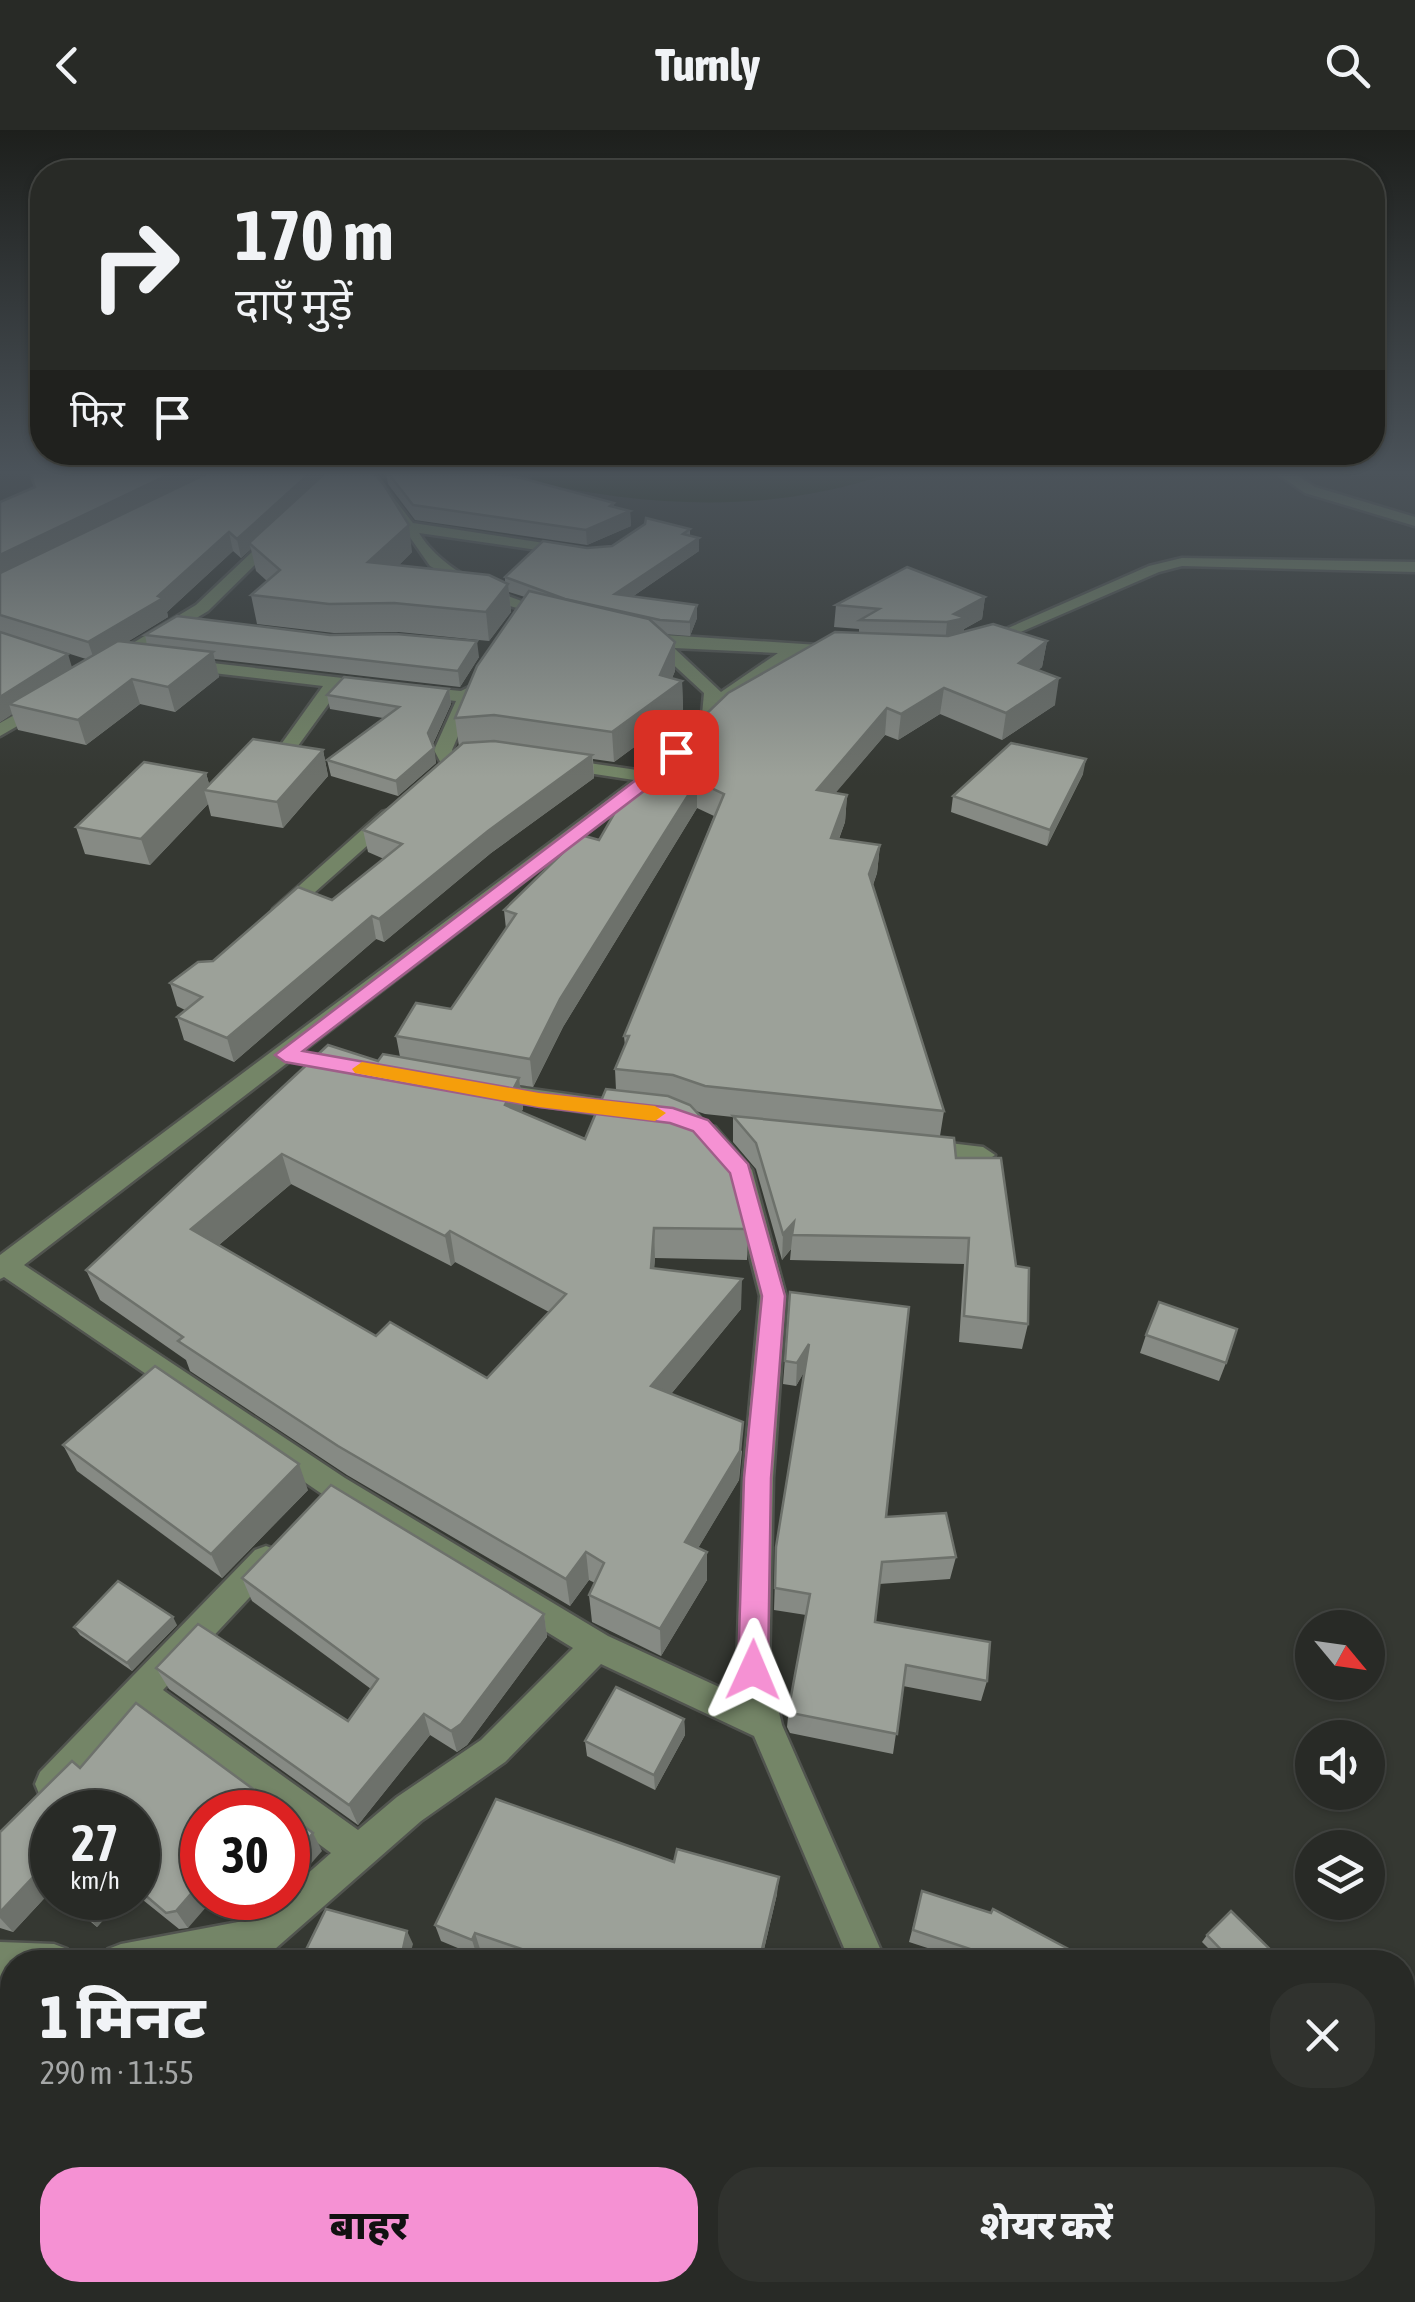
<!DOCTYPE html>
<html lang="hi">
<meta charset="utf-8">
<style>
:root{--surface:#282a26;--page:#30322e;--text:#f1f3f6;--muted:#a5a7a7;--line:#444643;--accent:#f591d3}
body{margin:0;font-family:"Asap Condensed","Noto Sans Devanagari",sans-serif;background:var(--page);color:var(--text);height:100vh;display:flex;flex-direction:column;font-size:38px;white-space:nowrap}
*{box-sizing:border-box;margin:0}
p{font-size:32px;color:var(--muted)}
.icon{flex:none;width:55px;height:55px;fill:none;stroke:currentColor;stroke-width:2;stroke-linecap:round;stroke-linejoin:round}
.map{position:relative;flex:1;overflow:hidden}
.sheet{position:absolute;left:0px;top:1820px;width:1415px;height:352px;display:flex;flex-direction:column;background:var(--surface);border-radius:40px 40px 0 0;box-shadow:0 2px 8px #0004,0 0 0 2px var(--line)}
.sheet>*{flex:none}
.guide{position:absolute;left:30px;top:30px;width:1355px;height:305px;border-radius:40px;box-shadow:0 2px 8px #0004,0 0 0 2px var(--line);background:#282a26;color:var(--text);overflow:hidden}
.needle{width:65px;rotate:119deg}
.controls{position:absolute;left:1295px;top:1480px;display:grid;gap:20px}
.controls a{display:grid;place-items:center;width:90px;height:90px;border-radius:50%;background:var(--surface);box-shadow:0 2px 8px #0004,0 0 0 2px var(--line);font-size:50px}
.speed{position:absolute;left:30px;top:1660px;display:flex;gap:20px;font-size:50px;font-weight:700;text-align:center}
.speed>*{display:grid;place-content:center;width:130px;height:130px;border-radius:50%;background:var(--surface);box-shadow:0 2px 8px #0004,0 0 0 2px var(--line);line-height:1}
.speed small{font-size:25px;font-weight:400}
.speed .limit{border:15px solid #d22;background:#fff;color:#111}
.pin{position:absolute;display:grid;place-items:center;width:85px;height:85px;color:#fff;margin:-42px;border-radius:20px;box-shadow:0 5px 15px #0006}
.me{position:absolute;width:110px;margin:-55px;rotate:1deg;stroke-linejoin:round;filter:drop-shadow(0 0 8px #0008)}
.turn{display:flex;align-items:center;gap:35px;height:210px;padding:0 40px;font-size:45px}
.turn .icon{width:130px;height:130px;stroke-width:2.5}
.turn b{display:block;font-size:70px;line-height:85px}
.then{display:flex;align-items:center;height:95px;padding:0 40px;background:#0003;gap:20px;font-size:38px}
.round{display:grid;place-items:center;flex:none;width:105px;height:105px;border-radius:40px;background:var(--page)}
.head{display:flex;align-items:center;justify-content:space-between;height:170px;padding:0 40px}
h1{font-size:60px;font-weight:800;line-height:75px}
.cta{display:flex;gap:20px;margin-top:auto;padding:20px 40px}
.cta a{flex:1;height:115px;border-radius:40px;background:var(--accent);color:#111;font-size:40px;font-weight:800;line-height:115px;text-align:center}
.cta a+a{background:var(--page);color:var(--text)}
header{display:flex;justify-content:space-between;align-items:center;height:130px;padding:0 40px;background:var(--surface);font-size:45px;font-weight:800}
.map>svg:first-child{display:block}
.water{fill:#132300}
.lines{fill:none;stroke-linecap:round;stroke-linejoin:round}
.minor-casing{stroke:#51544f;stroke-width:5}
.minor{fill:#748567;fill-rule:evenodd}
.wall{fill:#868a84;fill-rule:evenodd}
.shaded-wall{fill:#6d716b}
.building{fill:#9ca199;stroke:#6d716b;stroke-width:2.5;fill-rule:evenodd}
.route{fill:#f591d3;stroke:#9f5e89;stroke-width:2.5}
.slow{fill:#f59e0b}
</style>
<header><svg class="icon" aria-label="back" viewBox="0 0 24 24"><path d="M15 5l-7 7 7 7"/></svg>Turnly<svg class="icon" aria-label="search" viewBox="0 0 24 24"><circle cx="10" cy="10" r="6"/><path d="M15 15l6 6"/></svg></header>
<div class="map">
<svg width="1415" height="2172" viewBox="0 0 1415 2172">
<rect width="100%" height="100%" fill="#353832"/>
<!-- water -->
<path class="water" d="M518,343h372c-122,42 -239,34 -362,8l5,-5z"/>
<g class="lines">
<defs>
<g id="minor">
<path d="M359,343h15l39,50 164,25v6l-5,1 -153,-22c27,44 87,63 134,79v6l-58,-16 -65,-36 -39,-56z"/>
<path d="M1276,343h17l22,14 100,30v9l-110,-33z"/>
<path d="M271,404l12,3 -75,74 -88,53h-12v-6l88,-53z"/>
<path d="M1182,428l233,4v10l-233,-6 -23,6 -171,74 -14,-3 175,-77z"/>
<path d="M649,504l184,12 8,5 -8,5 -35,-2 -78,54 -3,12 -20,17 -9,-5 14,-17 2,-22 -52,-48 -11,-6zM674,518l104,5 -57,39z"/>
<path d="M185,530l184,21 8,5 -8,5 -29,-3 -53,73 -6,1 -9,-5 51,-71 -144,-17 -2,-4z"/>
<path d="M419,557l42,4 8,-4 8,5 -25,58 6,13 -3,4h-12l-9,-17 22,-49 -43,-5v-8z"/>
<path d="M41,570l9,5 -3,4 -47,27v-13z"/>
<path d="M561,629l90,13 9,5 -636,488 321,213 263,158 135,62 -6,-28 6,-192 17,-182 -31,-123 -34,-40 12,-8 8,2 37,43 34,126 -13,182 -4,192 13,55 104,237h-36l-96,-226 -153,-72 -96,98 -84,59 -146,128 -59,13h-113l5,-13 13,-5 133,-25 25,-21h9v-7l43,-38 -43,-32v-9h-12l-135,-99 -77,83 -12,5 -12,-5 -5,-12 5,-12 215,-222 11,-4 11,4 4,9 -4,9 -114,122 195,140 39,-33 84,-57 92,-92 -248,-152 -321,-219 -4,2v-24l634,-475 -79,-12v-8z"/>
<path d="M389,680l9,6 -2,4 -109,97h-14v-8l109,-97z"/>
<path d="M488,953l144,20 12,8 -12,8 -152,-22 -4,-6 4,-6z"/>
<path d="M924,1010l59,7 12,8 -12,8 -67,-9 -4,-6 4,-6z"/>
<path d="M0,1812l54,2 13,5 5,13h-60v17l-12,-1z"/>
<path d="M1036,2160h43l5,12h-43z"/>
<path d="M1348,2160h42l2,12h-42z"/>
</g>
</defs>
<!-- minor casing -->
<use href="#minor" class="minor-casing"/>
<!-- minor -->
<use href="#minor" class="minor"/>
</g>
<!-- wall -->
<g class="wall">
<path d="M29,343h344l39,79 -13,13 106,17v-5l82,-29 25,-2 78,-17v7l9,15 -67,46 65,21 -7,18 -25,-2 10,8v29l-3,7 10,3 1,30 -69,51 -21,-3 1,19 -103,75 -107,89 -8,-3 -142,123 -50,-22 -7,-23 8,-7 -8,-4 -7,-23 162,-83 52,-41 -16,-7 -5,-22 96,-83 -4,-29 70,-121 -16,-5 2,20 -22,29 -90,-9 -65,1 -77,-9 -6,-29 16,-14 -11,-10 -5,-22 -10,9 -8,-7 -66,61 1,5 -41,25 20,3 -2,-10 334,22 -19,30 -246,-28 5,18 -44,35 -35,-8 -54,41 -68,-15 -6,-16 -12,8v-220l34,-15zM48,517l38,12 -14,9z"/>
<path d="M386,343h105l139,38 1,15 -44,19 -172,-25 -27,-36z"/>
<path d="M985,467l-3,22 -18,10v3l83,9 -5,26 -4,3 17,35 -53,35 -62,-26 -42,26 -13,-5 -50,58 12,2 -2,27 -6,17 41,6 -3,28 -4,12 71,226 -4,25 16,22 60,108 12,58 -6,25 -63,-7 5,-78 -174,-4 1,-11 -9,11 -26,-91 -23,-27v-25l-28,-3 -9,-3 52,118 -1,31 -92,-2 -1,10 87,41 -70,85 71,57 -3,29 -41,68 9,32 -46,76 -69,-34 -3,-27 6,-12 -6,-3 -19,26 -223,-131 -157,-104 -4,-11 -86,-60 -14,-30 292,-209 22,-4 -4,-21 55,-27 55,-80 -2,-19 95,-70 260,-207v-4l-25,-2 2,-22zM697,678l17,8 -90,220 1,10 -10,23 1,21 -31,49 -64,-27 2,-3 -3,-24 13,2 30,-60zM291,1054l160,82 4,-4 94,50 -62,66 -111,-42 -157,-91z"/>
<path d="M449,559l2,15 -18,40 3,19 -38,33 -67,-20 -4,-16 56,-42 -53,-9 -3,-14z"/>
<path d="M323,620l5,26 -45,52 -72,-12 -3,-12 -58,61 -65,-11 -9,-27 130,-54 3,11z"/>
<path d="M1083,644l-36,72 -96,-34 2,-16z"/>
<path d="M790,1162l96,225 70,40 -6,22 -71,5 -4,38 112,59 -6,20 -78,-15 -10,68 -103,-21 -3,-6 2,-20 17,-92 -32,-5 2,-63 28,-175 -8,14 -13,-2z"/>
<path d="M1146,1205l80,28 -7,18 -79,-28z"/>
<path d="M63,1315l245,45 -86,88 -145,-107z"/>
<path d="M242,1448l302,36 3,23 -80,108 -10,7 -27,-17 -72,90 -189,-136 -13,-21 192,53 23,-32 -119,-88z"/>
<path d="M177,1495l-45,46 -52,-36 -6,-8z"/>
<path d="M684,1589l1,16 -30,55 -68,-34 -2,-15z"/>
<path d="M80,1638l122,44 -14,116 -9,1 -41,-33v-84h-86v78l-39,42 -13,-4v-96z"/>
<path d="M674,1732l103,32 -16,68h-242l-39,-13 -3,7 -36,-15 -6,-16z"/>
<path d="M922,1761l150,71h-101l-62,-20z"/>
<path d="M62,1768h61l-26,29z"/>
<path d="M1207,1805l76,27h-61l-20,-20z"/>
<path d="M736,2160h176l9,12h-177z"/>
</g>
<!-- shaded-wall -->
<g class="shaded-wall">
<path d="M172,343h42l-214,104v-22z"/>
<path d="M310,343h15l-76,70 2,6 -10,9 -4,-19z"/>
<path d="M614,373v15l16,-7 1,15 -44,19 -1,-15z"/>
<path d="M409,395l3,27 -39,39 -5,-29z"/>
<path d="M229,402l4,19 -66,61 1,5 -73,45 -7,-20 70,-46z"/>
<path d="M699,408v13l-83,57 -1,-14z"/>
<path d="M508,454l3,28 -22,29 -3,-29z"/>
<path d="M985,467l-3,22 -18,10 -1,11 -18,4 2,-22 7,-8z"/>
<path d="M697,475v13l-7,18v-14z"/>
<path d="M477,511l2,16 -19,30 -2,-16z"/>
<path d="M1047,511l-5,26 -27,22 4,-26z"/>
<path d="M675,512v29l-9,22 16,-12 1,30 -69,51 -2,-30 48,-57z"/>
<path d="M213,522l6,25 -44,35 -7,-25z"/>
<path d="M68,524l6,20 -65,30 3,10 -12,8v-25z"/>
<path d="M1059,548l-4,27 -53,35 4,-27z"/>
<path d="M132,549l8,25 -54,41 -8,-25z"/>
<path d="M944,558l-4,26 -42,26 3,-26z"/>
<path d="M449,559l2,15 -20,44 -3,-15z"/>
<path d="M887,578l-2,27 -70,82 2,-27z"/>
<path d="M434,618l2,15 -38,33 -2,-15z"/>
<path d="M323,620l5,26 -45,52 -6,-26z"/>
<path d="M592,625l2,23 -103,75 -107,89 -5,-23 109,-88z"/>
<path d="M1086,629l-3,15 -36,72 3,-16z"/>
<path d="M206,643l5,18 -7,-1 4,14 -58,61 -9,-26z"/>
<path d="M697,651v27l-134,219 -30,60 -3,-28 30,-60z"/>
<path d="M847,665l-2,27 -16,43 2,-27z"/>
<path d="M880,715l-3,28 -10,29 2,-28z"/>
<path d="M372,786l4,23 -142,123 -7,-24z"/>
<path d="M519,948l4,31 -14,27 -4,-31z"/>
<path d="M282,1024l9,30 -89,75 -11,-30z"/>
<path d="M794,1092l-3,27 -9,11 1,-26z"/>
<path d="M654,1098l1,30 -3,40 -1,-30z"/>
<path d="M450,1101l5,31 -4,4 -6,-30z"/>
<path d="M742,1149l-1,30 -88,107 -2,-30z"/>
<path d="M809,1214l-2,23 -11,19 1,-23z"/>
<path d="M743,1292l-4,58 -54,90v-28z"/>
<path d="M299,1334l9,26 -86,88 -11,-24z"/>
<path d="M586,1422l3,28 -19,26 -4,-27z"/>
<path d="M707,1422v28l-46,76 -1,-27z"/>
<path d="M544,1484l3,23 -80,108 -10,7 -6,-21z"/>
<path d="M173,1487l4,8 -45,46 -5,-8z"/>
<path d="M424,1584l6,21 -72,90 -9,-20z"/>
<path d="M684,1589l1,16 -30,55 -1,-15z"/>
<path d="M313,1703l9,18 -34,39v-28z"/>
<path d="M37,1743l15,17 -39,42 -13,-14v-6z"/>
<path d="M779,1747l-2,17 -16,68h-2z"/>
<path d="M202,1751v17h12l-26,30 -12,-17z"/>
<path d="M94,1768h29l-26,29 -15,-17z"/>
<path d="M407,1801l6,13 -5,18h-8z"/>
<path d="M475,1803l5,16 -3,7 -5,-16z"/>
<path d="M217,2160h13l-1,12h-14z"/>
</g>
<!-- building -->
<g class="building">
<path d="M30,343h142l-172,82v-53l35,-15z"/>
<path d="M208,343h102l-73,66 -8,-7 -71,64 5,2 -75,44 -88,-27v-42z"/>
<path d="M325,343h48l11,12 25,40 -41,37 121,13 19,9 -22,28 -92,-9 -65,1 -78,-9 29,-25 -31,-27z"/>
<path d="M388,343h103l30,5 93,25 -4,3 20,5 -44,19 -173,-25z"/>
<path d="M646,388l44,11 -7,5 16,4 -84,56 82,11 -7,17 -30,-2 -95,-21 -60,-22 38,-36 44,7 25,-2 33,-22z"/>
<path d="M907,437l78,30 -31,17 12,4 -19,4 -87,-2 19,-11 -43,-4z"/>
<path d="M529,461l120,28 26,23 -15,33 22,6 -70,51 -118,-17 -39,3 22,-52z"/>
<path d="M177,486l153,19 66,-1 81,7 -19,30 -313,-36z"/>
<path d="M993,494l54,17 -28,22 40,15 -53,35 -62,-25 -43,26 -14,-6 -70,82 30,5 -16,43 49,7 -11,29 75,237 -239,-25 -32,-11 -58,-6 14,-33h-5l100,-242 -27,-13 -137,218 -30,60 -134,-23 20,-33 35,6 65,-95 -12,-4 77,-75 18,5 30,-52 99,-95 107,-61 113,4z"/>
<path d="M0,502l68,22 -68,43z"/>
<path d="M118,511l95,11 -45,35 -36,-8 -54,41 -69,-16z"/>
<path d="M344,547l105,12 -21,44 6,15 -38,33 -69,-21 72,-53 -72,-12z"/>
<path d="M253,609l70,11 -46,52 -73,-12z"/>
<path d="M494,611l98,14 -104,76 -109,88 -7,-3 -145,122 -50,-21 25,-20 -32,-14 28,-21 15,-1 85,-74 34,13 70,-56 -39,-14 100,-87z"/>
<path d="M1011,613l75,16 -36,71 -97,-34z"/>
<path d="M144,632l62,11 -65,66 -65,-12z"/>
<path d="M328,915l50,16 5,-7 136,24 -14,27 80,34 21,-50 62,7 22,9 36,39 22,85 -94,-1 -3,40 91,11 -91,107 92,36 -3,29 -55,91 22,10 -47,77 -71,-34 15,-32 -18,-11 -20,27 -228,-133 -160,-105 5,-4 -97,-67zM282,1024l163,82 5,-5 116,63 -79,84 -97,-56 -14,14 -185,-107z"/>
<path d="M733,986l221,22 2,20h45l15,108 13,2 -1,56 -64,-8 5,-78 -177,-3 2,-13 -11,12 -27,-91z"/>
<path d="M790,1162l119,15 -23,210 60,-4 10,44 -74,5 -7,60 115,20 -3,39 -81,-16 -9,69 -106,-21 -2,-6 21,-113 -35,-6 1,-41 33,-203 -12,19 -12,-2z"/>
<path d="M1159,1172l78,27 -11,34 -80,-28z"/>
<path d="M155,1236l144,98 -88,90 -148,-109z"/>
<path d="M331,1355l213,129 -83,110 -10,7 -27,-17 -75,91 -193,-137 42,-44 150,97 30,-42 -136,-101z"/>
<path d="M118,1451l55,36 -46,46 -53,-36z"/>
<path d="M616,1557l68,32 -30,56 -69,-34z"/>
<path d="M136,1573l128,94 11,1 1,8 9,6h-83v69l-26,30 -10,2 -28,-24v-77h-86v73l-15,-12 -37,39v-80l72,-71 8,7z"/>
<path d="M496,1669l178,63 3,-13 102,28 -20,85h-200l-84,-29 -3,7 -37,-15z"/>
<path d="M288,1684l25,19 -25,29z"/>
<path d="M922,1761l69,22 2,-4 83,44 -4,9h-101l5,-11 -63,-21z"/>
<path d="M67,1768h27l-12,12z"/>
<path d="M326,1779l81,22 -7,31h-100z"/>
<path d="M1231,1781l52,51h-50l-26,-27z"/>
<path d="M0,1856h12v304h205l-2,12h-215z"/>
<path d="M744,2160h168l9,12h-169z"/>
</g>
<!-- sky -->
<linearGradient id="sky" x2="0" y2="1"><stop stop-color="#1d1f1c"/><stop offset="0.53" stop-color="#4b535a"/><stop offset="1" stop-color="#4b535a" stop-opacity="0"/></linearGradient>
<rect width="1415" height="647" fill="url(#sky)"/>
<!-- route -->
<path class="route" d="M670,619l14,3 -27,29 -354,270 236,42 134,15 35,12 40,44 37,132 -14,182 -3,192 -5,10 -10,4 -10,-4 -5,-10 6,-192 18,-182 -32,-123 -37,-42 -23,-8 -131,-16 -254,-45 -10,-7 370,-282z"/>
<!-- slow -->
<path class="slow" d="M362,932l177,31 116,13 11,7 -11,8 -116,-14 -184,-34 -3,-4z"/>
</svg>
<div class="controls">
<a><svg class="needle" viewBox="-14 -14 28 28"><path d="M0-13l5 13h-10z" fill="#e53935"/><path d="M0 13l5-13h-10z" fill="#a5a7a7"/></svg></a>
<a><svg class="icon" aria-label="sound" viewBox="0 0 24 24"><path d="M4 9h4l5-4v14l-5-4H4zM17 9q2 3 0 6"/></svg></a>
<a><svg class="icon" aria-label="layers" viewBox="0 0 24 24"><path d="M12 4l9 5-9 5-9-5zM3 14l9 5 9-5"/></svg></a>
</div>
<div class="speed"><div>27<small>km/h</small></div><div class="limit">30</div></div>
<div class="pin" style="left:676px;top:622px;background:#d93025"><svg class="icon" aria-label="arrive" viewBox="0 0 24 24"><path d="M6 21V4h12l-3 4 3 4H6"/></svg></div>
<svg class="me" style="left:753px;top:1540px" viewBox="-20 -20 40 40"><path d="M0-17L14 15 0 8-14 15z" fill="#f591d3" stroke="#fff" stroke-width="4"/></svg>
<div class="guide">
<div class="turn"><svg class="icon" aria-label="right" viewBox="0 0 24 24"><path d="M7 20v-9h11M14 6l5 5-5 5"/></svg><div><b>170 m</b>दाएँ मुड़ें</div></div>
<div class="then">फिर<svg class="icon" aria-label="arrive" viewBox="0 0 24 24"><path d="M6 21V4h12l-3 4 3 4H6"/></svg></div>
</div>
<section class="sheet">
<div class="head"><div><h1>1 मिनट</h1><p>290 m · 11:55</p></div><a class="round"><svg class="icon" aria-label="close" viewBox="0 0 24 24"><path d="M6 6l12 12M18 6L6 18"/></svg></a></div>
<div class="cta"><a>बाहर</a><a>शेयर करें</a></div>
</section>
</div>
